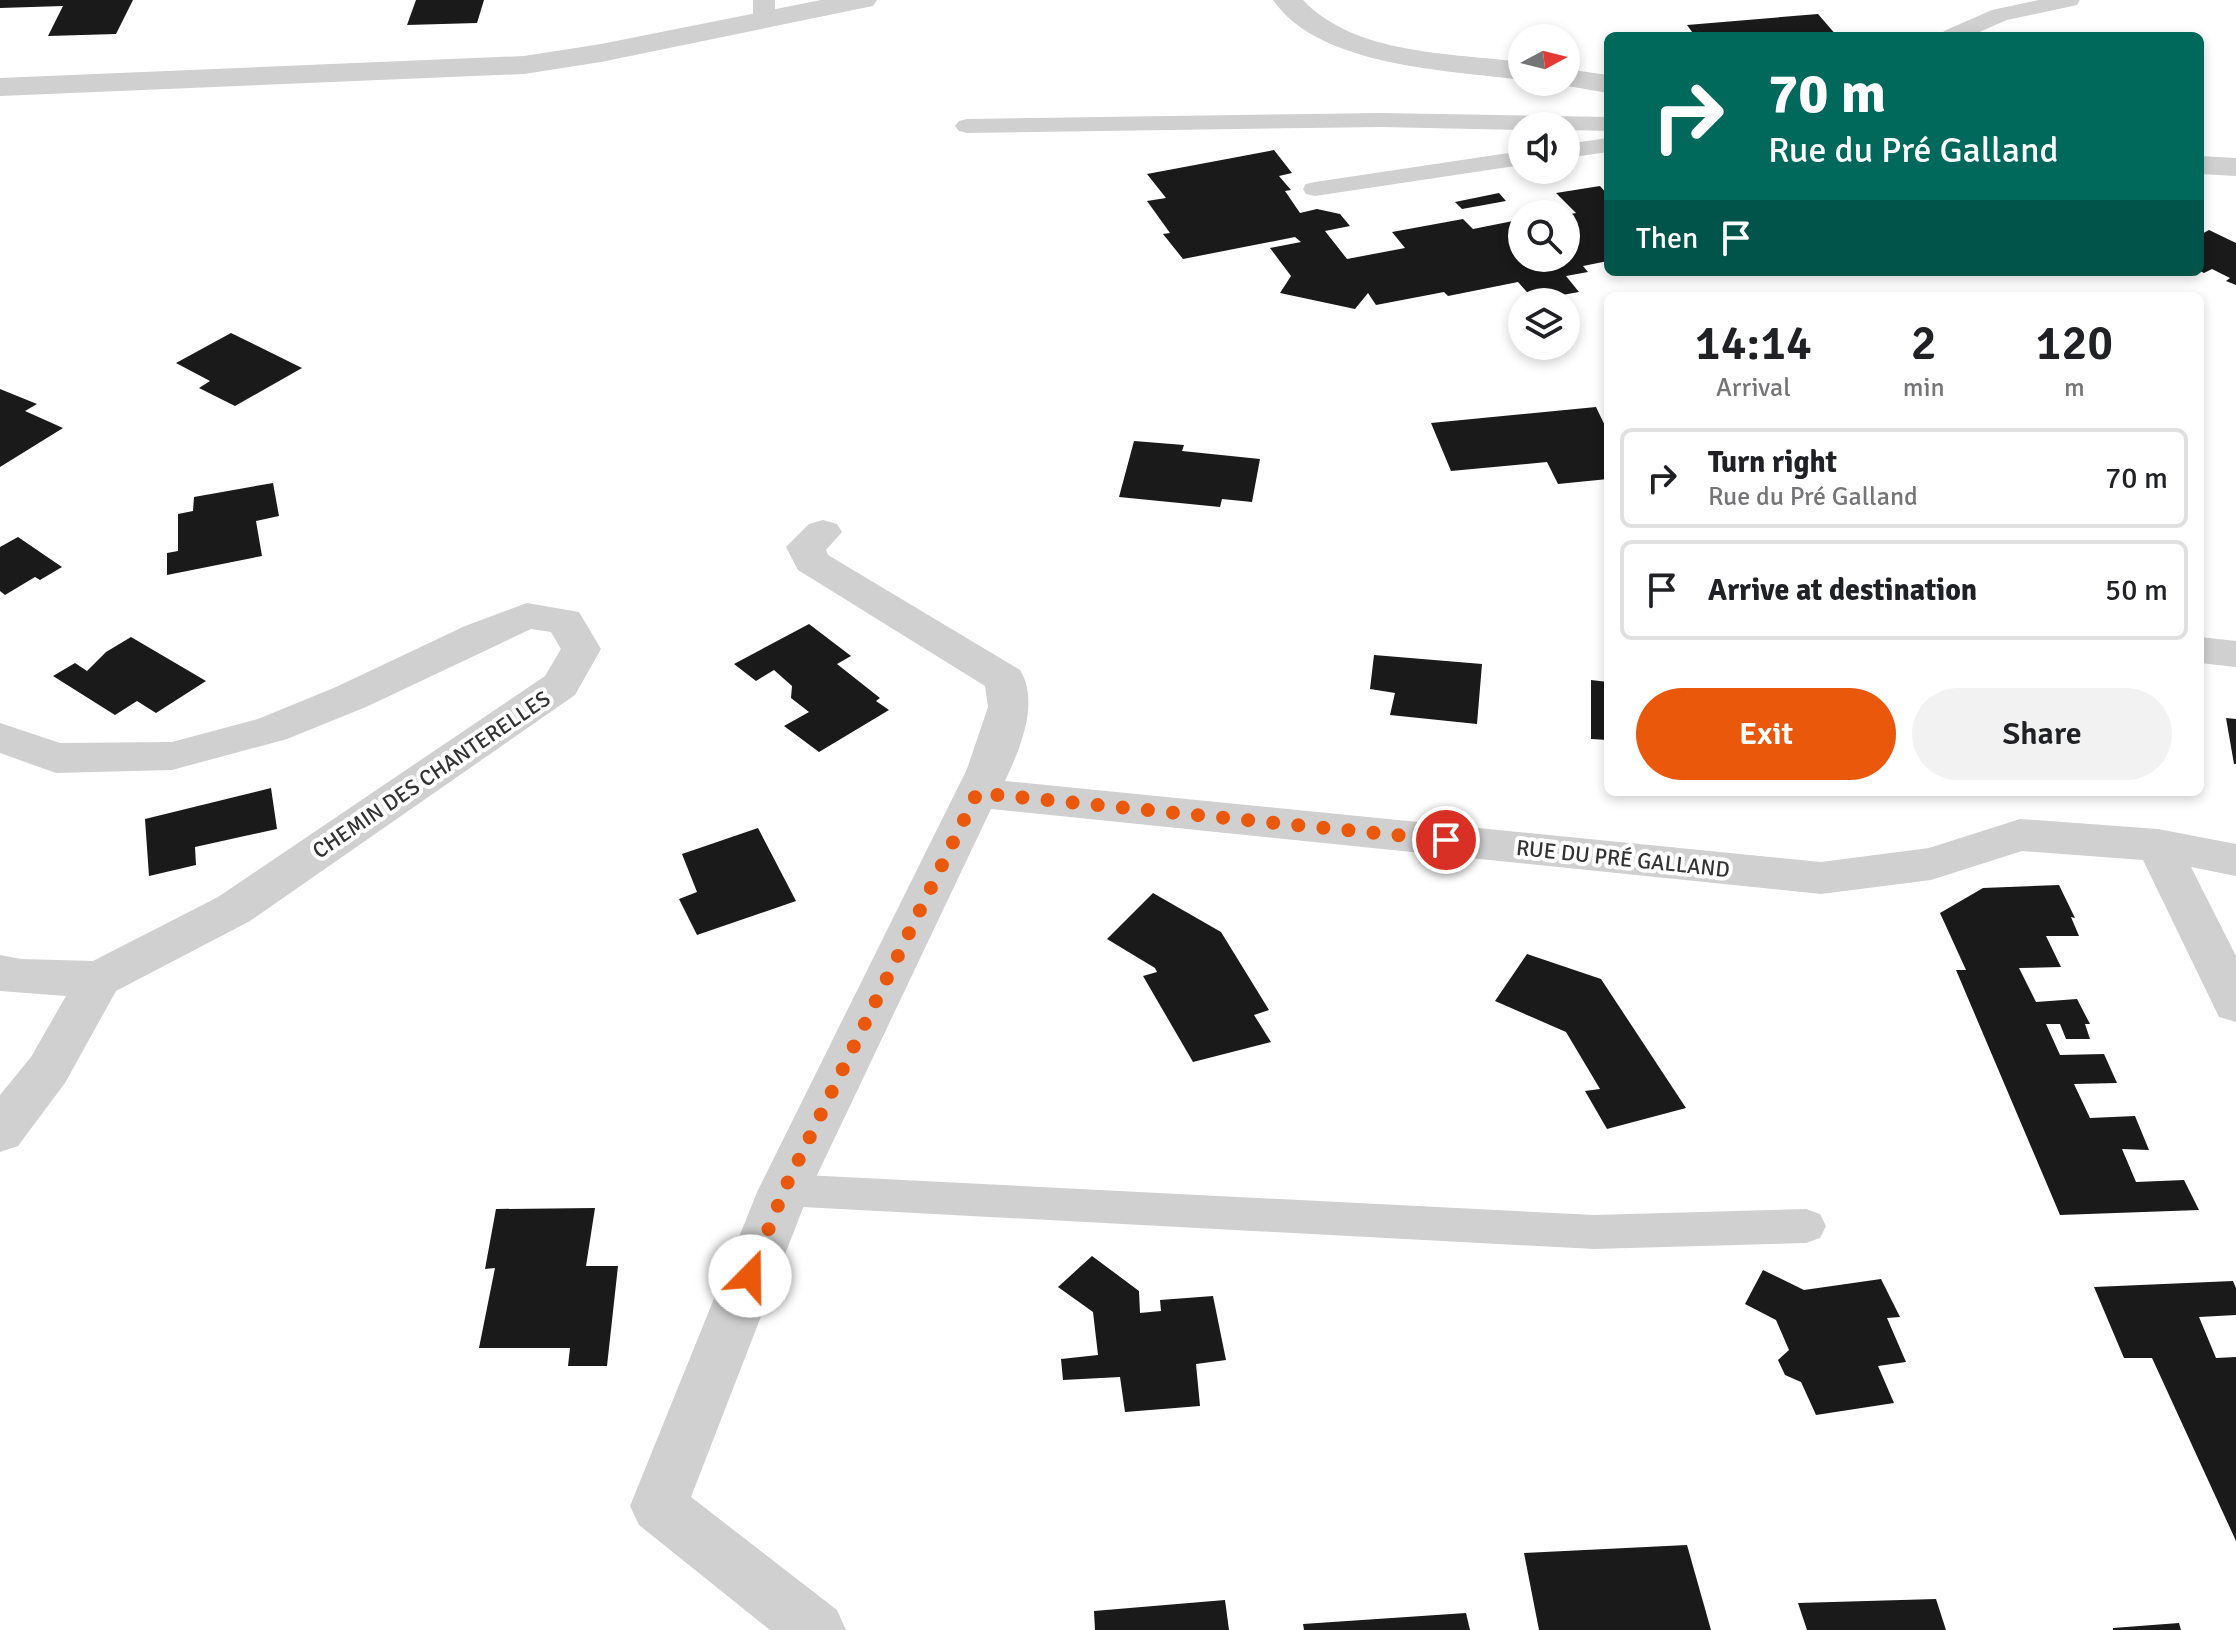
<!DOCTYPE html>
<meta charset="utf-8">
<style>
:root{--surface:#fff;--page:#f2f2f2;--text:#202124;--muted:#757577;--line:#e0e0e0;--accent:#ea580c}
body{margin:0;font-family:Signika,sans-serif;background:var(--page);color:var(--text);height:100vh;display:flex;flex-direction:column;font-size:30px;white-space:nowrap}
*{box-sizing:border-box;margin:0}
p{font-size:26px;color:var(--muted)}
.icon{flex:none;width:44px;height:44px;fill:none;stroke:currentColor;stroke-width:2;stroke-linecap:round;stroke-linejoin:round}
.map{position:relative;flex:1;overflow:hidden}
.details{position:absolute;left:1604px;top:292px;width:600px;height:504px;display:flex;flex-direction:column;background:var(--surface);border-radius:12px;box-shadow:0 4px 12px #0003}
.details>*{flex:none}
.guide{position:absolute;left:1604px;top:32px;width:600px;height:244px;border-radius:12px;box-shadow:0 4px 12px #0003;background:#00695c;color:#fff;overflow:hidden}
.needle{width:52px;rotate:83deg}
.buttons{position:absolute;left:1508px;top:24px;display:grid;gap:16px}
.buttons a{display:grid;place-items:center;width:72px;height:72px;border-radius:50%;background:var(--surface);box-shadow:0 4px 12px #0003;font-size:40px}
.pin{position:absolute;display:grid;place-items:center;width:68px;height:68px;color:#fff;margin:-34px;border:4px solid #fff;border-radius:50%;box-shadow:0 2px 8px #0007}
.me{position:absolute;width:88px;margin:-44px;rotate:22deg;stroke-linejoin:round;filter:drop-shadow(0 0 6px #0008)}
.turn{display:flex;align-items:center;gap:28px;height:168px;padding:0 32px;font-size:36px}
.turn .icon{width:104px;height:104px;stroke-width:2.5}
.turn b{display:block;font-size:56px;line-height:68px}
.then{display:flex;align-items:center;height:76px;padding:0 32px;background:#0003;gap:16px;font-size:30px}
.eta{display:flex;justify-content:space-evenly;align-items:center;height:136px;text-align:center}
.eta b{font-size:48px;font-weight:600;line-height:56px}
.primary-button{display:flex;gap:16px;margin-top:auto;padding:16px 32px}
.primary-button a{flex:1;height:92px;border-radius:48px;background:var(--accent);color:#fff;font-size:32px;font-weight:600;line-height:92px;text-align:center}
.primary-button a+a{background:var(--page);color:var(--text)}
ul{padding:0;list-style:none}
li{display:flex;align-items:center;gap:24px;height:100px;margin:0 16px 12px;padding:0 16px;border:4px solid var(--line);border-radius:12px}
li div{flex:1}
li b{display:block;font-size:30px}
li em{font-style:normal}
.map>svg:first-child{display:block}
.building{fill:#1a1a1a}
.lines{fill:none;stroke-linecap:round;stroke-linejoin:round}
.service{fill:#d0d0d0;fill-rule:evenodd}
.minor{fill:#d0d0d0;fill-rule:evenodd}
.route{stroke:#ea580c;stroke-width:14;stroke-dasharray:0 25.2}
.labels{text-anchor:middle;stroke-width:8;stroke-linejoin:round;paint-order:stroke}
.street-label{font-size:22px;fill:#333;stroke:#fff}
</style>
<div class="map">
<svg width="2236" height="1630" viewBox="0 0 2236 1630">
<rect width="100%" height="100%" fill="#fff"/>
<!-- building -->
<g class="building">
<path d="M0,0h133l-17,34 -68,2 15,-30 -63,2z"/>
<path d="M416,0h68l-7,23 -70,2z"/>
<path d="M1818,14l19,22h-142l-8,-11z"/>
<path d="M1274,150l18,23 -13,3 12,14 -6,1 15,22 17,-4 23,5 10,12 -25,5 22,28 58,-11 -13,-16 71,-13 10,10 40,-8 4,5 5,-1v33h44v-43l10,-2 -20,-20 44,-7 8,9v66l-25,5 5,6 -22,4 13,16 -45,8 -16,-18 -70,14 -4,-4 -68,13 -8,-12 -13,16 -75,-16 11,-17 -21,-28 31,-6 -6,-5 -112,22 -20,-25 7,-1 -23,-32 19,-3 -19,-24z"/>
<path d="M1499,193l7,8 -44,8 -7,-7z"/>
<path d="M2209,230l27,13v42l-10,-4 4,-3 -18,-9 -8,4 -4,-2v-36z"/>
<path d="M231,333l71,35 -67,38 -36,-18 11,-7 -34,-18z"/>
<path d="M0,389l37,15 -12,7 38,17 -63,39z"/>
<path d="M1596,407l12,25v47l-50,5 -11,-22 -96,9 -20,-48z"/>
<path d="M1134,441l50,4 -2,6 78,8 -8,43 -30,-3 -2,8 -101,-10z"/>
<path d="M273,483l6,33 -23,5 6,35 -95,19v-22l11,-2v-37l15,-3 1,-14z"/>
<path d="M18,537l44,30 -22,13 -5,-3 -30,18 -5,-4v-44z"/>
<path d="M809,624l42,32 -14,8 43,34 -4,3 13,9 -70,42 -35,-26 25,-14 -18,-14 1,-12 -18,-16 -18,11 -22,-17z"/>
<path d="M131,637l75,44 -50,32 -19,-12 -22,14 -62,-39 22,-13 12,8 19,-19z"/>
<path d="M1374,655l108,9 -5,60 -87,-9 5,-22 -25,-4z"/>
<path d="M1591,680l17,2v58l-17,-1z"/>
<path d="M2226,718l10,1v45h-2z"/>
<path d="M271,788l6,41 -82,18 1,18 -47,11 -4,-57z"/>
<path d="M758,828l38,73 -99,34 -18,-36 18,-7 -15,-38z"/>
<path d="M2059,885l16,33 -4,-1 8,19h-33l15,31 -42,1 17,34 41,-3 13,25h-5l5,15h-24l-6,-15h-14l14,31 44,-1 13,29 -43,1 16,34 45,-2 14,34 -27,-1 14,33 48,-2 15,30 -139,5 -104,-245h10l-26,-57 43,-25z"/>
<path d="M1153,893l68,39 48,78 -15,5 17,27 -78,20 -50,-86 14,-4 -2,-4 -48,-29z"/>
<path d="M1527,954l74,25 85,129 -79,21 -22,-38 15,-2 -34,-57 -71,-31z"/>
<path d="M595,1208l-9,58h32l-11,100h-39l2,-18h-91l16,-80 -10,1 11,-60z"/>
<path d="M1092,1256l47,35 1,22 21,-2 -1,-11 53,-4 13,64 -30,4 4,42 -75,6 -5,-35 -57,3 -2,-21 37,-4 -5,-43 -35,-25z"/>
<path d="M1763,1270l41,20 77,-11 19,38 -13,1 19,44 -28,4 16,37 -78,12 -15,-33 -16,-7 -7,-15 11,-10 -13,-30 -31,-16z"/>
<path d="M2233,1281l3,7v27l-37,2 17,41 20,-1v184l-84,-183h-28l-30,-71z"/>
<path d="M1687,1545l24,85h-172l-15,-77z"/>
<path d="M1936,1599l10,31h-139l-9,-27z"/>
<path d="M1225,1600l4,30h-134l-1,-19z"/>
<path d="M1466,1613l4,17h-166l-1,-6z"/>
<path d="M2179,1623l2,7h-68v-2z"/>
</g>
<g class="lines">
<!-- service -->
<g class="service">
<path d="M753,0h22v20l-3,5h-16l-3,-5z"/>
<path d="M2039,0h41l-3,5 -70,15 -37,16h-29l3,-5 48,-21z"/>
<path d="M1381,113l227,4v14l-42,-1v-4h-44v4l-141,-3 -414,6 -8,-2 -4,-5 4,-5 8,-2z"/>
<path d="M1608,138v14l-42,6v-14z"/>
<path d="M1522,151v14l-207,31 -9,-2 -3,-5 3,-5 9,-2z"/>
<path d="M784,1174l810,41 212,-6 14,5 6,12 -6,12 -14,5 -212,6 -810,-43 -14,-5 -6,-11 6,-11z"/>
</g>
<!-- minor -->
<g class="minor">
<path d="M821,0h56l-4,6 -10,2 -262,54 -77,12 -524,22v-18l524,-22 77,-12z"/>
<path d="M1273,0h30c52,55 148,53 219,62v18c-74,-10 -203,-13 -249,-80z"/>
<path d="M1566,69l42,6v18l-52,-9 -2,-2h12z"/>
<path d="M2200,156l36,2v18l-36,-2z"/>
<path d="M823,520l14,4 5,8 -16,18 2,5 192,115c20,32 0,79 -15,111l816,81 108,-14 91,-29 138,10 78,15v32l-45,-9 45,89v66l-17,-5 -76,-157 -121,-9 -91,29 -110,14 -830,-85 -181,381 -119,307 146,113 9,20h-76l-131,-105 -9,-19 128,-316 209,-421 21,-62 -3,-21 -187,-116 -12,-23 23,-23z"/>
<path d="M527,603l52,9 22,37 -26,46 -325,226 -134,70 -51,92 -47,63 -18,6v-57l31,-38 35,-61 -66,-5v-36l21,4 72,2 125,-64 327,-221 16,-27 -10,-17 -20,-3 -165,78 -79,32 -115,31 -116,3 -56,-20v-30l60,20 112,-1 86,-23 78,-32 129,-61z"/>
<path d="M2200,637l36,4v26l-36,-4z"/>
</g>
</g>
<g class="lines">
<!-- route -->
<path class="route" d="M750,1276l34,-86 193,-397 469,47"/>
</g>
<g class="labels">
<!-- street labels -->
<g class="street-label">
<text transform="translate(431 774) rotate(-34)" y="8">CHEMIN DES CHANTERELLES</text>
<text transform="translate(1623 858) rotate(6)" y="8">RUE DU PRÉ GALLAND</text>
</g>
</g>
</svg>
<div class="buttons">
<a><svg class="needle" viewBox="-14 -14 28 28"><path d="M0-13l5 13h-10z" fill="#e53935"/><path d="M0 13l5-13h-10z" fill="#757577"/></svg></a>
<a><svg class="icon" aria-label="sound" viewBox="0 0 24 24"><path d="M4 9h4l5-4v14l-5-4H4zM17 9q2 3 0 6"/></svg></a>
<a><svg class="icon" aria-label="search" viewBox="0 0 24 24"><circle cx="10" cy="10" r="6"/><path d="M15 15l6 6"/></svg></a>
<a><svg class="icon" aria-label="layers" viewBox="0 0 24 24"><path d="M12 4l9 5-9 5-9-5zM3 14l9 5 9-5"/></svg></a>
</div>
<div class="pin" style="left:1446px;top:840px;background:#d93025"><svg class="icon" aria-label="arrive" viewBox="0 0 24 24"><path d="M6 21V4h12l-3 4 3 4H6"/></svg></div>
<svg class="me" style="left:750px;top:1276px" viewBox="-20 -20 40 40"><circle r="19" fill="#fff"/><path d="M0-13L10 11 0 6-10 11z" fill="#ea580c"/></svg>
<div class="guide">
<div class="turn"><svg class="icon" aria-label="right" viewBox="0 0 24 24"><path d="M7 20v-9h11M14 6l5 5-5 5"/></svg><div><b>70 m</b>Rue du Pré Galland</div></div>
<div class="then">Then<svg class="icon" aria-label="arrive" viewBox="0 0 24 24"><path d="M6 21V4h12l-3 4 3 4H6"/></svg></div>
</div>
<section class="details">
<div class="eta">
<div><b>14:14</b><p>Arrival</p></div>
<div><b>2</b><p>min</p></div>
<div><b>120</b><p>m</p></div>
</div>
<ul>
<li><svg class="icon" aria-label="right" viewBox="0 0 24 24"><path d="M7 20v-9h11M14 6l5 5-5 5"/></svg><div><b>Turn right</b><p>Rue du Pré Galland</p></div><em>70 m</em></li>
<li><svg class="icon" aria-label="arrive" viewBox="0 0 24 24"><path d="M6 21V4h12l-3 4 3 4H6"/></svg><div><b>Arrive at destination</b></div><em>50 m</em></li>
</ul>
<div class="primary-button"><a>Exit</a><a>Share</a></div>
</section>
</div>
